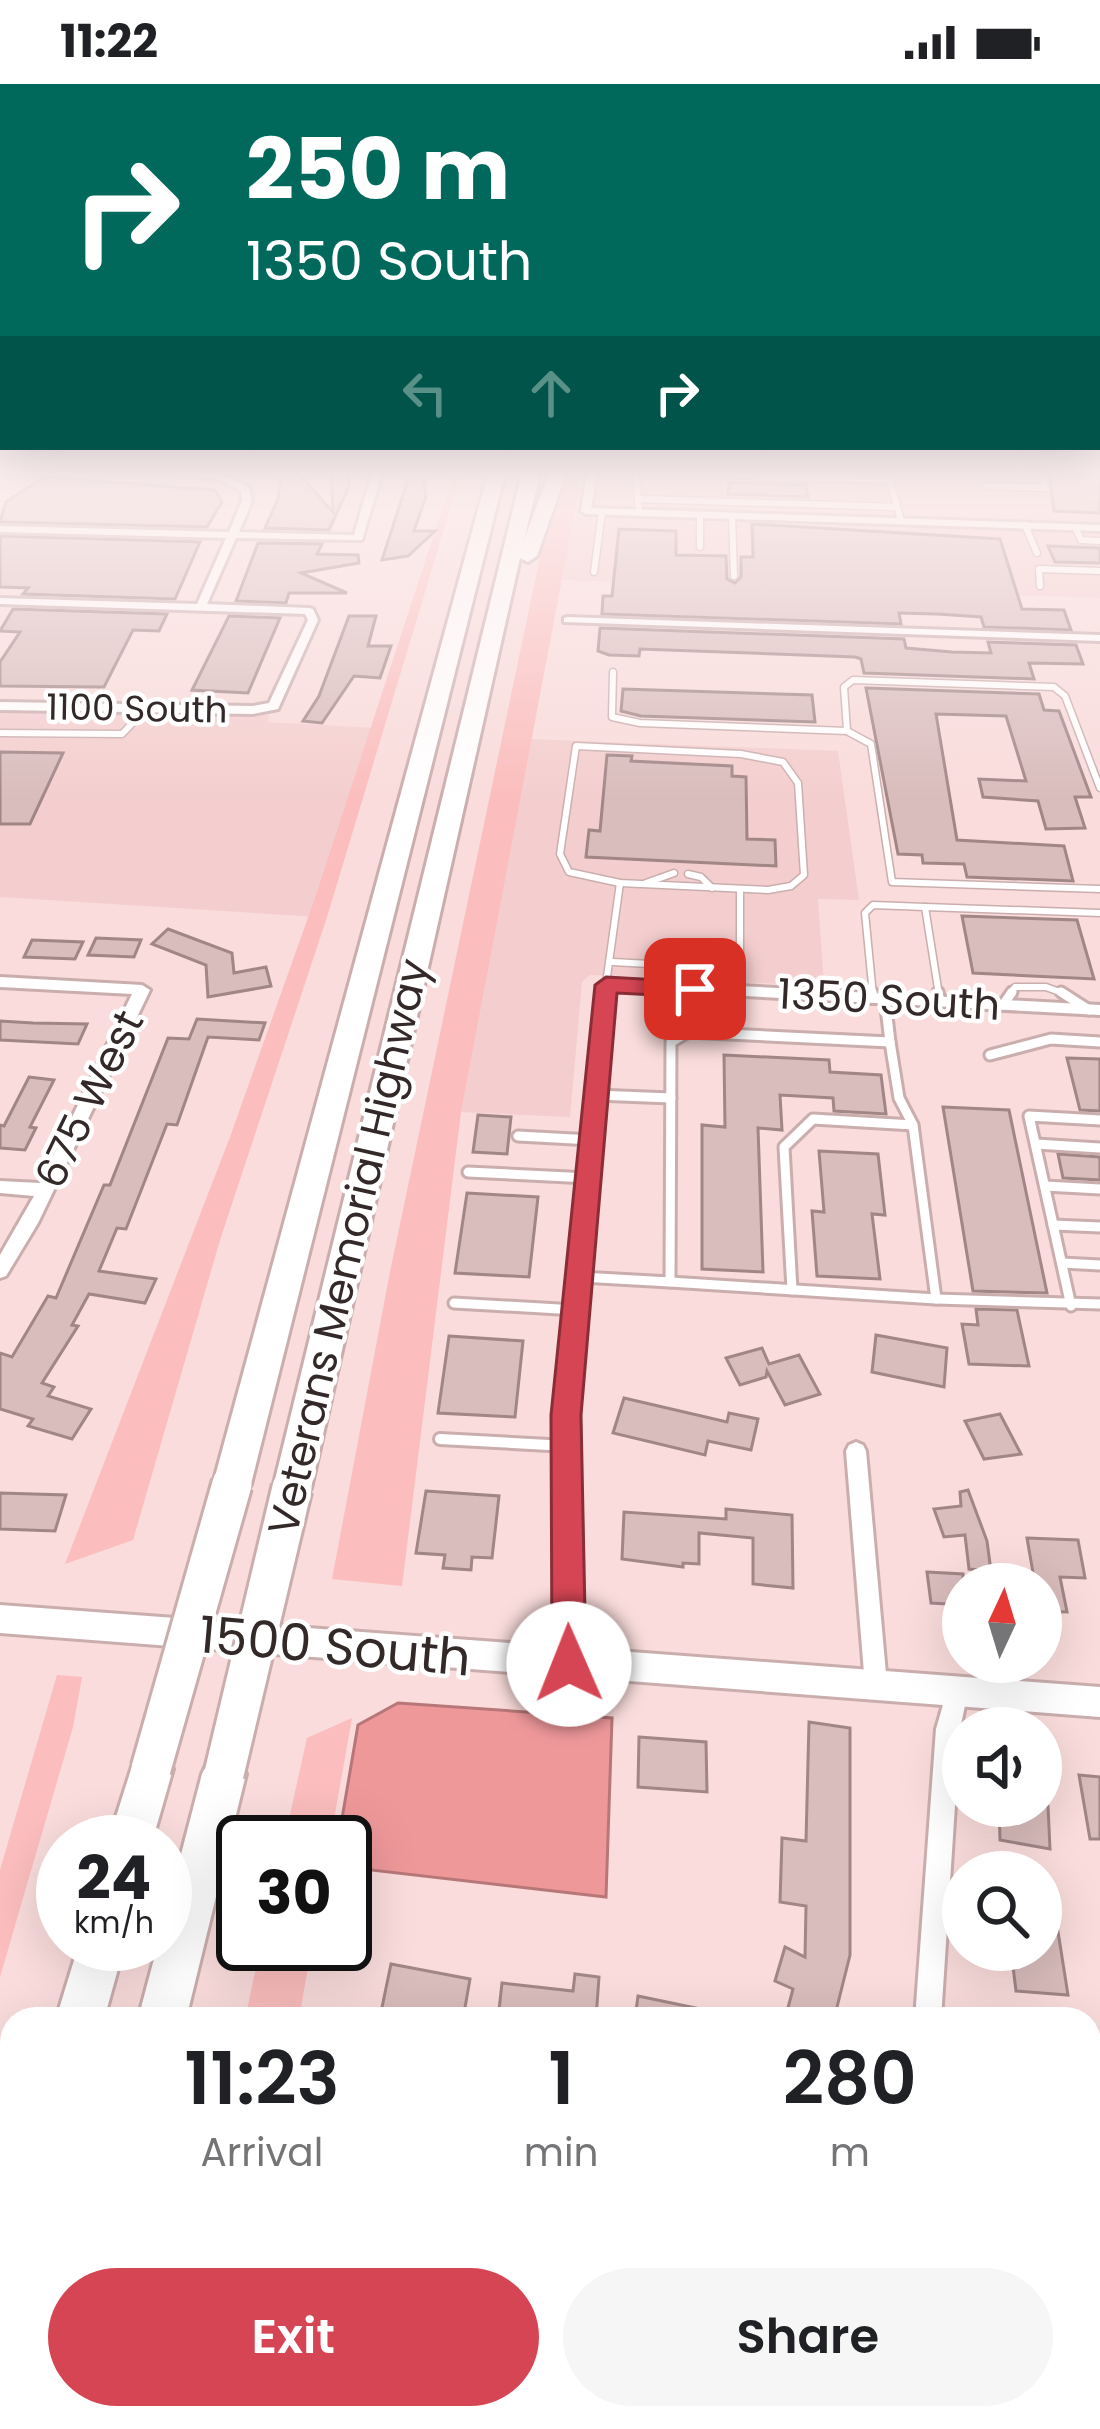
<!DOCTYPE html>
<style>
:root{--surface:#fff;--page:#f6f6f6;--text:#202124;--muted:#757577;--accent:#d64554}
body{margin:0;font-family:Poppins,sans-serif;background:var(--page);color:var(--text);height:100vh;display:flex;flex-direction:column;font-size:45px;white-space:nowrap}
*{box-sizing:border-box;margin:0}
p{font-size:39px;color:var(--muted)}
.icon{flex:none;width:66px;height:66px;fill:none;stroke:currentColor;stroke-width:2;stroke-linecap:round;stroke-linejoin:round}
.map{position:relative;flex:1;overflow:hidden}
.side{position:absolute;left:0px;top:1923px;width:1101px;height:423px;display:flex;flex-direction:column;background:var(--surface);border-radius:36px 36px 0 0;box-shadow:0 12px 48px #0002}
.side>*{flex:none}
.banner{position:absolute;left:0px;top:0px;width:1101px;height:366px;box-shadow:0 12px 48px #0002;background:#00695c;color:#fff;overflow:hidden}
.needle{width:78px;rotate:4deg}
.buttons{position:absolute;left:942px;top:1479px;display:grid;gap:24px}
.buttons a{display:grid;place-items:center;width:120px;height:120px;border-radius:50%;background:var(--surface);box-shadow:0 12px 48px #0002;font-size:60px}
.speed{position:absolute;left:36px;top:1731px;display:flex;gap:24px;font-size:60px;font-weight:700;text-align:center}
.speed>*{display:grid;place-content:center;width:156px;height:156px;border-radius:50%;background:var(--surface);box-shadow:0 12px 48px #0002;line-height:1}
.speed small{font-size:30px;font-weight:400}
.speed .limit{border:6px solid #111;border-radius:18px;background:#fff;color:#111}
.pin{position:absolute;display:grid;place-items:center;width:102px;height:102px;color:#fff;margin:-51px;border-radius:24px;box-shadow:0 6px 18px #0006}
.me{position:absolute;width:132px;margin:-66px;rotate:359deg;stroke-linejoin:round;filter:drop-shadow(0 0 9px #0008)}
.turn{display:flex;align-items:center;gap:42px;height:252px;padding:0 48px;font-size:54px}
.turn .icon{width:156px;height:156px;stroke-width:2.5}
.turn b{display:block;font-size:84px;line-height:102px}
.lanes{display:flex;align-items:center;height:114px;padding:0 48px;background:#0003;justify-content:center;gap:60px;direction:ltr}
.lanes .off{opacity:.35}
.eta{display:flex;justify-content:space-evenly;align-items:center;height:204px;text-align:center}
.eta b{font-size:72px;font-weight:600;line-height:84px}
.action{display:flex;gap:24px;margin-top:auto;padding:24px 48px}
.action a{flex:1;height:138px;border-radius:72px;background:var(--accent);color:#fff;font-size:48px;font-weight:600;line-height:138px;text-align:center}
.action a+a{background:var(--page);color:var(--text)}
.status{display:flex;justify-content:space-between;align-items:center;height:84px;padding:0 60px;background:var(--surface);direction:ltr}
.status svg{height:33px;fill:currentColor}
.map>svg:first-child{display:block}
.built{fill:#f4cece}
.green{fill:#fbbdbd}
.water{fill:#ef989a;stroke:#b77778;stroke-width:3}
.building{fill:#d9bcbc;stroke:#a18686;stroke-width:3}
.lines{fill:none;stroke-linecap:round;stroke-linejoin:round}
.service-far2-casing{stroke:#caaeae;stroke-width:9}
.service-far1-casing{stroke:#caaeae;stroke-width:15}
.service-casing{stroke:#caaeae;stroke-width:16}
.minor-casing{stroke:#caaeae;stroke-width:6}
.tertiary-casing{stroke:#caaeae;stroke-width:6}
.motorway-casing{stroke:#caaeae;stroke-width:6}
.service-far2{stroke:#fff;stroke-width:6}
.service-far1{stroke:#fff;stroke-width:9}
.service{stroke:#fff;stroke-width:10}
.minor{fill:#fff;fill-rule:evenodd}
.tertiary{fill:#fff;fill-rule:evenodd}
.motorway{fill:#fff;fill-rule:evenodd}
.motorway-bridge-casing{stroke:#caaeae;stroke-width:45;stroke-linecap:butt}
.motorway-bridge{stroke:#fff;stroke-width:39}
.route{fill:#d64554;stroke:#8b2d37;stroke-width:3}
.labels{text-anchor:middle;stroke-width:9;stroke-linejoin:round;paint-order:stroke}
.far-street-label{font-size:36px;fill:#342929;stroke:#fff}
.street-label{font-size:42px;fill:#342929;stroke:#fff}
.near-street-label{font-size:51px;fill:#342929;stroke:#fff}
</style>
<div class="status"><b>11:22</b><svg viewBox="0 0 49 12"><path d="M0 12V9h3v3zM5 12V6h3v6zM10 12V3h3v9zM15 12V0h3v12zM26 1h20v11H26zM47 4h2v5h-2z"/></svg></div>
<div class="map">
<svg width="1100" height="2345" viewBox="0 0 1100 2345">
<rect width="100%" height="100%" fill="#f9dcdb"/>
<!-- built -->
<g class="built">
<path d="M587,389h513v125l-541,-18z"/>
<path d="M0,627l269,4 -1,7 109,6 -59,189 -318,-20z"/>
<path d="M529,655l309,12 21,149 -41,-1 6,87 -234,-11 -8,7 -12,135 -109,-5z"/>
</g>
<!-- green -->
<g class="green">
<path d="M454,389h7l-134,444 -107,323 -87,300 -68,24 165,-427 85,-239z"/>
<path d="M568,389h14l-121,639 -59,474 -70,-7 58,-307 150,-715z"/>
<path d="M57,1591l25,2 -9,50 -73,250v-107z"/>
<path d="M352,1634l-22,124h-46l23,-104z"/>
<path d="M261,1860h51l-13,75h-54z"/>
</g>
<!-- water -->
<path class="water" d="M398,1619l214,15 -6,179 -261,-30v-25h-7l20,-117z"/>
<!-- building -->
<g class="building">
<path d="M281,389h17l35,39 -2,-39h17l1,14 -20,43 -64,-2 13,-29z"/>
<path d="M410,389h13l3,23 -12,35h21l-27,25 -26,4z"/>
<path d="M1049,389h51v40l-46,-2z"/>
<path d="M44,393l171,13 7,12 -15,25 -207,-5 6,-20z"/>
<path d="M729,399l77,2 2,12 -80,-3z"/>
<path d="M752,440l248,15 22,70 42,1 7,20 -87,-3 -3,-10 -44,-3 -38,-1 2,11 -299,-10 1,-18h9l7,-67 57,2v24l50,1 1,23 8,4 6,-6v-20h12z"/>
<path d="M0,452l200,6 -25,57 -152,-5 5,-6 -28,-1z"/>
<path d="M258,459l64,1 -5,10 41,1 1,8 -58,10 46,20h-58l-3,10 -50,-2z"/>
<path d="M1048,462l52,2v15l-45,-1z"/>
<path d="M13,525l154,5 -8,17 -26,-1 -29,57 -104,-1v-24l20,-30 -20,-1z"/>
<path d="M229,532l51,2 -32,75 -56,-3z"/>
<path d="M349,532h27l-8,30h23l-11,32 -26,-2 -32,47 -19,-2 16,-25z"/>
<path d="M600,544l304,11 2,9 46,4 39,1 -3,-11 88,3 7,19 -54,-1 5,16 -170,-6 -3,-14 -6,-2 -215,-8 -1,7 -30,-1 -11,-4z"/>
<path d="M866,604l173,6 5,16 15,1 32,86h-16l10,31 -39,1 -8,-28 -55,-4 -4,-18 47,2 -20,-65 -70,-2 21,126 107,6 9,35 -106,-4 -3,-13 -41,-1 -1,-8 -24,-1z"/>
<path d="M623,605l189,6 3,27 -174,-6 -20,-5z"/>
<path d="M0,668l63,1 -33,71h-30z"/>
<path d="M607,671l25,1 -1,5 101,5v10l14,1 1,62 28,1 1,26 -190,-9 3,-27 11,1z"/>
<path d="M962,832l115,4 17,59 -121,-6z"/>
<path d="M168,845l64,24 2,20 32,-6 5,19 -63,11 -2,-32 -54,-21z"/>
<path d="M96,854l45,2 -7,17 -46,-2z"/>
<path d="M32,856l51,2 -8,17 -51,-2z"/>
<path d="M197,935l68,4 -6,17 -51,-3 -31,88 -10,-1 -41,105 -9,-1 -18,43 57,8 -11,24 -56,-9 -17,31 6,1 -36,57 12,4 -6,9 43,13 -19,30 -44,-13 5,-7 -33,-10v-56l12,4 36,-61 8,2 48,-113h6l58,-147 21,1z"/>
<path d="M0,937l33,2 54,1 -9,20 -78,-4z"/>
<path d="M724,971l105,5 1,12 51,3 5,39 -52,-3 -1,-13 -53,-3 2,35 -24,-2 5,144 -61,-3v-144l23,2z"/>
<path d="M1067,974l33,1v52l-20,-1z"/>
<path d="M29,993l25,3 -24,47 6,1 -11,22 -25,-2v-23l4,1z"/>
<path d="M943,1023l66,3 38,183 -74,-2z"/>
<path d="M478,1031l33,2 -4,37 -34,-2z"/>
<path d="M819,1067l59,3 7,61 -13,-1 8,65 -63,-3 -5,-65 12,1z"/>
<path d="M1058,1070l42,3v23l-37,-2z"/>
<path d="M467,1109l71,4 -9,80 -74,-4z"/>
<path d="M976,1225l41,1 12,56 -60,-2 -7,-40 16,1z"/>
<path d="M876,1251l71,13 -3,39 -72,-15z"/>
<path d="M449,1252l74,5 -8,76 -77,-4z"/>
<path d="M762,1264l7,16 30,-9 21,39 -35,11 -18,-34 -1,6 -26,8 -14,-27z"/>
<path d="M624,1314l103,24 2,-9 29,6 -7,31 -43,-9 -3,14 -92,-22z"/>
<path d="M1000,1330l21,40 -37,5 -19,-38z"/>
<path d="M968,1406l19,51 4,30 -22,-2 -4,-34 -21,2 -10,-28 27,-3 -1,-14z"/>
<path d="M426,1407l73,5 -7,62 -20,-1 -1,13 -28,-2 2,-13 -29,-2z"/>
<path d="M0,1409l66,2 -11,36 -55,-2z"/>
<path d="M726,1425l66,6 1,73 -40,-4v-46l-54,-5v31l-16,-1v4l-61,-8 2,-47 102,7z"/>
<path d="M1027,1454l51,2 7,38 -25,-1 7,35 -26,-1v-27h-6z"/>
<path d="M927,1488l36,2v31l-32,-2z"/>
<path d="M809,1638l41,6v227l-16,64h-49l8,-30 -18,-8 10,-34 20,10 1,-51 -26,-4 2,-64 24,3z"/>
<path d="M639,1653l67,5 1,50 -69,-5z"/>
<path d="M1079,1691l21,2v62h-10z"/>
<path d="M999,1722h49l2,43 -50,-9z"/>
<path d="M1051,1803l17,108 -52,-4 -5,-41h30v-62z"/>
<path d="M391,1880l79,15 -7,40 -83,-2z"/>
<path d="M575,1890l24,3 -3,42h-98l4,-36 71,8z"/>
<path d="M638,1912l72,15v8h-75z"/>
</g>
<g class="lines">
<defs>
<g id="service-far2">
<path d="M636,389l3,40"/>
<path d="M650,389l240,7 11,41"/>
<path d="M986,402l60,2 -5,-15"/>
<path d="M639,415l258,8"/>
<path d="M700,431v32"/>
<path d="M732,432l2,60"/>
<path d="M1025,441l12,28"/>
<path d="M1075,443l6,13 19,1"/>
<path d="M594,488l8,-60"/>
<path d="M1040,502l-1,-17 61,2"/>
<path d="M613,588l-1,45 28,6 207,8 24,13 21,138 208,7"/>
<path d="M847,647l-3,-44 9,-7 201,7 11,9 35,92"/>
<path d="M0,649l122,1 24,-25"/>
<path d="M576,662l165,8 42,8 15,21 6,92 -13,11 -23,4 -148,-7 -51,-11 -9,-18z"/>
<path d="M688,790l13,3 11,11"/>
<path d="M646,799l28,-10"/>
<path d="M740,805v103"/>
<path d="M925,823l175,6"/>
<path d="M613,878l127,7"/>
<path d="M606,900l14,-101"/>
<path d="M873,911l-8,-82 8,-8 52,2 14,88"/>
<path d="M1010,911l5,-8h31l22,8"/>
</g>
<g id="service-far1">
<path d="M872,908l1,6"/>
<path d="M938,908l2,10"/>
<path d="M1061,908l28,18"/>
<path d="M1003,921l9,-13"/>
<path d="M990,971l61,-16 49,3"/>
<path d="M596,1011l75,3"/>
<path d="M518,1052l74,4"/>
<path d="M1036,1060l64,4"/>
<path d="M468,1088l120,6"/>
<path d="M1045,1102l55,3"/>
<path d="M1053,1141l47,2"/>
<path d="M1062,1179l38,2"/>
<path d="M581,1193l89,5 1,-240 17,-10 202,10 -5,-43"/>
<path d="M670,1198l266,17 -23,-174 -14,-27 -9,-56"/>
<path d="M792,1206l-8,-143 29,-28 100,6"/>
<path d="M936,1215l164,5"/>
<path d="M454,1219l122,7"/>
<path d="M1071,1222l-42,-190 71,4"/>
</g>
<path id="service" d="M440,1355l127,7"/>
<g id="minor">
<path d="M170,389c28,0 55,-3 79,15l3,13 -13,31 115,3 18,-62h10l-20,67 -126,-2 -29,66 102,4 4,1 5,11 -40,89 -25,5 -253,-4v-8l253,4 16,-3 39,-83 -3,-6 -305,-10v-6l197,6 29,-66 -226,-6v-6l229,6 13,-31 -1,-10 -21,-11z"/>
<path d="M587,389h10l-6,35 509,17v6l-514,-17 -5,-3z"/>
<path d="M568,533l532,18v6l-536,-19v-4z"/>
<path d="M0,893l142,8 8,5 -112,233 -32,53 -6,2v-23l34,-59 -34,-3v-12l40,2 92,-189 -132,-7z"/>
<path d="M606,895l494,26v10l-487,-26 -36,426 3,249 -3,8 -8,3 -8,-3 -3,-8 -1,-249 42,-431z"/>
<path d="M856,1358l7,3 3,6 21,234 -3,8 -8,3 -8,-3 -3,-8 -19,-234 3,-6z"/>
<path d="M957,1597l8,3 3,8 -8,37 -19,290h-26l21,-290 13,-45z"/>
<path d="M264,2334h30l-2,11h-30z"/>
<path d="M888,2334h30l-1,11h-30z"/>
</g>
<path id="tertiary" d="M0,1521l1100,82v30l-1100,-84z"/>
<g id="motorway">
<path d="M488,389h17l-254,1011 -6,12 -13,5 -13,-5 -6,-12z"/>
<path d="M522,389h18l-16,67 25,-67h17l-29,83 -9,6 -8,-4 -209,930 -6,12 -13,5 -13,-5 -6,-12z"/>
<path d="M151,1663l15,7 7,15 -21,73h-44l28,-88z"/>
<path d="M224,1668l15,7 7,15 -60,245h-48l20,-75h7v-28l37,-142 7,-15z"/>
<path d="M79,1860h46l-21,75h-48z"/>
<path d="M12,2151v91l-12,5v-91z"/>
<path d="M33,2334h56l-3,11h-56z"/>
</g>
</defs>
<!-- service-far2 casing -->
<use href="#service-far2" class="service-far2-casing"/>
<!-- service-far1 casing -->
<use href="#service-far1" class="service-far1-casing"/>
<!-- service casing -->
<use href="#service" class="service-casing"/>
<!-- minor casing -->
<use href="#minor" class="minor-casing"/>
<!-- tertiary casing -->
<use href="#tertiary" class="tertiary-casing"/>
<!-- motorway casing -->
<use href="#motorway" class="motorway-casing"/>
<!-- service-far2 -->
<use href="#service-far2" class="service-far2"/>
<!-- service-far1 -->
<use href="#service-far1" class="service-far1"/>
<!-- service -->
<use href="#service" class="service"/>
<!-- minor -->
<use href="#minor" class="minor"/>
<!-- tertiary -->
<use href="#tertiary" class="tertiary"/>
<!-- motorway -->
<use href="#motorway" class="motorway"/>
<defs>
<g id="motorway-bridge">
<path d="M151,1685l81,-285"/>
<path d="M224,1690l68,-286"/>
</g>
</defs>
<!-- motorway-bridge casing -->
<use href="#motorway-bridge" class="motorway-bridge-casing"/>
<!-- motorway-bridge -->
<use href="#motorway-bridge" class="motorway-bridge"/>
</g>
<!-- sky -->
<linearGradient id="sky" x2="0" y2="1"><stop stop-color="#aba9c9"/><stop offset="0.54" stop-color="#fcefef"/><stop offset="1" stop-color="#fcefef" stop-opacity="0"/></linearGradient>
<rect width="1100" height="718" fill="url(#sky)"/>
<!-- route -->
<path class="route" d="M606,893l89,5 12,7 -12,8 -78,-4 -36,422 5,249 -5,12 -12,5 -12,-5 -5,-12 -1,-249 44,-430z"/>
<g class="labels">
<!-- far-street labels -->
<g class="far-street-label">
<text transform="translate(137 624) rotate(1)" y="13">1100 South</text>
</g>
<!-- street labels -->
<g class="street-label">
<text transform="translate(889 915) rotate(3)" y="15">1350 South</text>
<text transform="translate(89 1015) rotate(-64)" y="15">675 West</text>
<text transform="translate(348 1163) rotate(-77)" y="15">Veterans Memorial Highway</text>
</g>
<!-- near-street labels -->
<g class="near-street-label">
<text transform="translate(335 1562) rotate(5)" y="18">1500 South</text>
</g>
</g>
</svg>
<div class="buttons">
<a><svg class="needle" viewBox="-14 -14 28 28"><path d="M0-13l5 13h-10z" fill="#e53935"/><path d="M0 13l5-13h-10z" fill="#757577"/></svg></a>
<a><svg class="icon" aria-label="sound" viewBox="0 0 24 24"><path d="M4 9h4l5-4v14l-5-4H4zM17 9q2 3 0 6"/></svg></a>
<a><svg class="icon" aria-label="search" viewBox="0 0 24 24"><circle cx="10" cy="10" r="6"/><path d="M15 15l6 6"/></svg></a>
</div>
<div class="speed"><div>24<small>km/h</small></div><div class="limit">30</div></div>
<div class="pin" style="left:695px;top:905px;background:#d93025"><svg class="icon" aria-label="arrive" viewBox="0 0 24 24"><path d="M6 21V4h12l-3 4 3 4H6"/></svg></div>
<svg class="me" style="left:569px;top:1580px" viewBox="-20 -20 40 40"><circle r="19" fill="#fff"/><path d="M0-13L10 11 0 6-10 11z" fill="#d64554"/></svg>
<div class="banner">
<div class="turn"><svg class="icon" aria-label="right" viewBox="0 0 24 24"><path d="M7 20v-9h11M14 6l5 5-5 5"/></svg><div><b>250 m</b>1350 South</div></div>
<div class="lanes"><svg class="icon off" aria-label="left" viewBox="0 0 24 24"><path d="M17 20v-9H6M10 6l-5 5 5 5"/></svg><svg class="icon off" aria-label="ahead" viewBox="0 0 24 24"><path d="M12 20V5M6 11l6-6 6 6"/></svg><svg class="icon" aria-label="right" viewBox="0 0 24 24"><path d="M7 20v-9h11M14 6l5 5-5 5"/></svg></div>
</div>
<section class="side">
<div class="eta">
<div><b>11:23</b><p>Arrival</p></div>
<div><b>1</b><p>min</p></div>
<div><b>280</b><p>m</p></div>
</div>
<div class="action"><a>Exit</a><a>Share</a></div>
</section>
</div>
